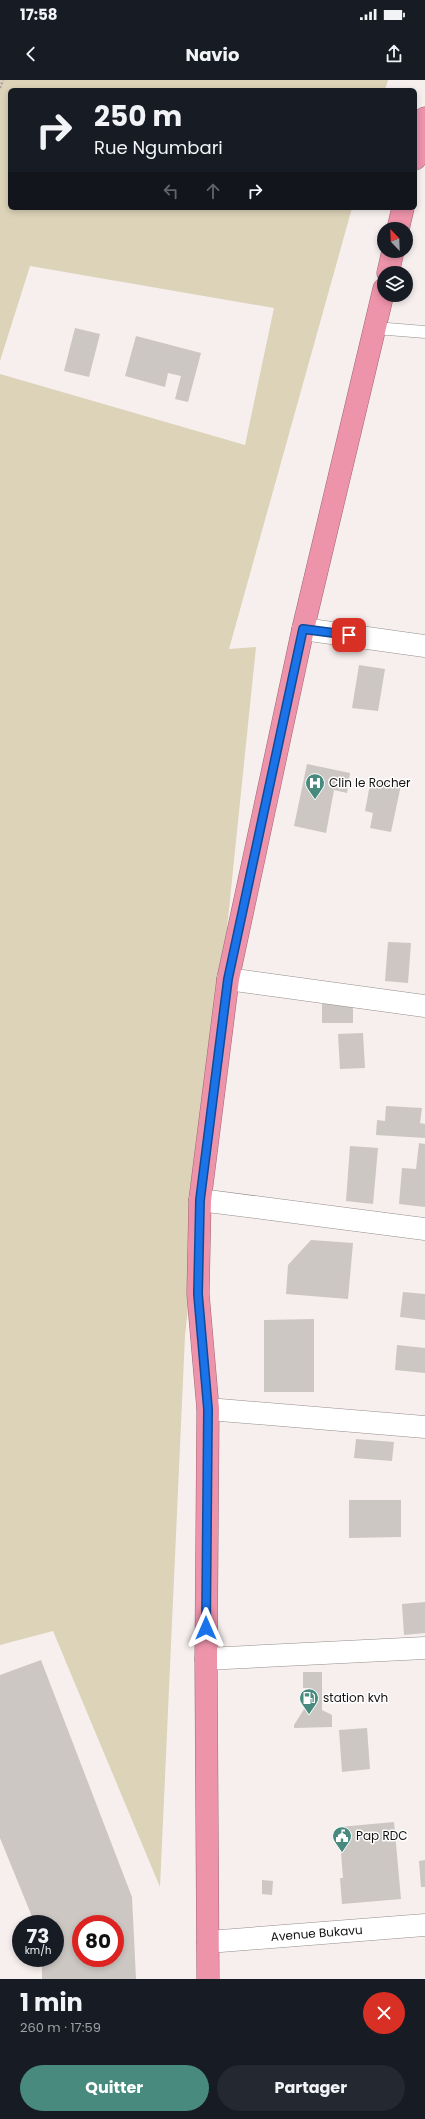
<!DOCTYPE html>
<html lang="fr">
<meta charset="utf-8">
<style>
:root{--surface:#171b24;--page:#242831;--text:#f1f3f6;--muted:#9ea1a6;--accent:#488b7e}
body{margin:0;font-family:Poppins,sans-serif;background:var(--page);color:var(--text);height:100vh;display:flex;flex-direction:column;font-size:15px;white-space:nowrap}
*{box-sizing:border-box;margin:0}
p{font-size:13px;color:var(--muted)}
.icon{flex:none;width:22px;height:22px;fill:none;stroke:currentColor;stroke-width:2;stroke-linecap:round;stroke-linejoin:round}
.map{position:relative;height:1899px;overflow:hidden}
.sheet{display:flex;flex-direction:column;background:var(--surface);flex:1}
.sheet>*{flex:none}
.guide{position:absolute;left:8px;top:8px;width:409px;height:122px;border-radius:6px;box-shadow:0 2px 6px #0003;background:#171b24;color:var(--text);overflow:hidden}
.needle{width:26px;rotate:337deg}
.controls{position:absolute;left:377px;top:142px;display:grid;gap:8px}
.controls a{display:grid;place-items:center;width:36px;height:36px;border-radius:50%;background:var(--surface);box-shadow:0 2px 6px #0003;font-size:20px}
.speed{position:absolute;left:12px;top:1835px;display:flex;gap:8px;font-size:20px;font-weight:700;text-align:center}
.speed>*{display:grid;place-content:center;width:52px;height:52px;border-radius:50%;background:var(--surface);box-shadow:0 2px 6px #0003;line-height:1}
.speed small{font-size:10px;font-weight:400}
.speed .limit{border:6px solid #d22;background:#fff;color:#111}
.pin{position:absolute;display:grid;place-items:center;width:34px;height:34px;color:#fff;margin:-17px;border-radius:8px;box-shadow:0 2px 6px #0006}
.me{position:absolute;width:44px;margin:-22px;rotate:0deg;stroke-linejoin:round;filter:drop-shadow(0 0 3px #0008)}
.turn{display:flex;align-items:center;gap:14px;height:84px;padding:0 20px;font-size:18px}
.turn .icon{width:52px;height:52px;stroke-width:2.5}
.turn b{display:block;font-size:28px;line-height:34px}
.lanes{display:flex;align-items:center;height:38px;padding:0 20px;background:#0003;justify-content:center;gap:20px;direction:ltr}
.lanes .off{opacity:.35}
.round{display:grid;place-items:center;flex:none;width:42px;height:42px;border-radius:21px;background:var(--page)}
.summary{display:flex;align-items:center;justify-content:space-between;height:68px;padding:0 20px}
h1{font-size:24px;font-weight:700;line-height:30px}
.action{display:flex;gap:8px;margin-top:auto;padding:8px 20px}
.action a{flex:1;height:46px;border-radius:24px;background:var(--accent);color:#fff;font-size:16px;font-weight:700;line-height:46px;text-align:center}
.action a+a{background:var(--page);color:var(--text)}
.status{display:flex;justify-content:space-between;align-items:center;height:28px;padding:0 20px;background:var(--surface);direction:ltr}
.status svg{height:11px;fill:currentColor}
header{display:flex;justify-content:space-between;align-items:center;height:52px;padding:0 20px;background:var(--surface);font-size:18px;font-weight:700}
.map>svg:first-child{display:block}
.green{fill:#dcd3b8}
.building{fill:#ccc7c2;fill-rule:evenodd}
.lines{fill:none;stroke-linecap:round;stroke-linejoin:round}
.lane-casing{stroke:#948e8c;stroke-width:13}
.street-casing{stroke:#948e8c;stroke-width:23}
.highway-casing{stroke:#a16675;stroke-width:23}
.path{stroke:#aaa4a3;stroke-width:2.5;stroke-dasharray:2 2;stroke-linecap:butt}
.lane{stroke:#fff;stroke-width:12}
.street{stroke:#fff;stroke-width:22}
.highway{stroke:#ed93aa;stroke-width:22}
.route-casing{stroke:#114b97;stroke-width:10}
.route{stroke:#1a73e8;stroke-width:7}
.labels{text-anchor:middle;stroke-width:3;stroke-linejoin:round;paint-order:stroke}
.poi-label{font-size:12px;fill:#151212;stroke:#fff;text-anchor:start}
.street-label{font-size:12px;fill:#151212;stroke:#fff}
</style>
<div class="status"><b>17:58</b><svg viewBox="0 0 49 12"><path d="M0 12V9h3v3zM5 12V6h3v6zM10 12V3h3v9zM15 12V0h3v12zM26 1h20v11H26zM47 4h2v5h-2z"/></svg></div>
<header><svg class="icon" aria-label="back" viewBox="0 0 24 24"><path d="M15 5l-7 7 7 7"/></svg>Navio<svg class="icon" aria-label="share" viewBox="0 0 24 24"><path d="M12 15V3M7 8l5-5 5 5M5 13v7h14v-7"/></svg></header>
<div class="map">
<svg width="425" height="1899" viewBox="0 0 425 1899">
<rect width="100%" height="100%" fill="#f6efed"/>
<!-- green -->
<path class="green" d="M0,0h388l-3,10h-375v118h342l-123,441 27,-2 -71,689 -25,551 -107,-256 -53,14v-1271l245,71 29,-137 -244,-42 -30,95z"/>
<!-- building -->
<g class="building">
<path d="M75,248l25,6 -11,43 -25,-6z"/>
<path d="M136,256l65,17 -13,49 -13,-3 6,-23 -13,-3 -3,14 -40,-11z"/>
<path d="M359,585l26,4 -7,42 -26,-3z"/>
<path d="M307,684l43,9 -3,20 -13,-3 -8,43 -32,-7z"/>
<path d="M371,699l30,6 -10,47 -21,-4 3,-15 -8,-2z"/>
<path d="M388,862l23,1 -3,40 -23,-2z"/>
<path d="M353,923v20h-31v-19z"/>
<path d="M363,953l2,35 -25,1 -2,-35z"/>
<path d="M386,1026l36,2 -2,15 5,1v14l-49,-3 1,-15 8,1z"/>
<path d="M419,1063l6,1v63l-26,-3 3,-36 14,1z"/>
<path d="M350,1066l28,2 -5,56 -27,-3z"/>
<path d="M311,1160l42,3 -5,56 -62,-5 2,-29z"/>
<path d="M403,1212l22,2v26l-25,-3z"/>
<path d="M314,1239v73h-50v-72z"/>
<path d="M397,1265l28,3v25l-30,-3z"/>
<path d="M356,1359l38,3 -2,19 -38,-3z"/>
<path d="M349,1420h52v37l-52,1z"/>
<path d="M425,1522v31l-21,2 -2,-31z"/>
<path d="M41,1580l91,237 4,82h-94v-21h13v-34h-20l-35,-86v-163zM81,1844h34v34h-34z"/>
<path d="M303,1592h19v38l10,5v12l-38,1v-3l12,-19 3,1v-19h-6z"/>
<path d="M367,1648l3,41 -28,3 -3,-42z"/>
<path d="M394,1742l7,77 -59,5 -2,-26h3l-4,-51z"/>
<path d="M425,1780v27h-4l-2,-26z"/>
<path d="M262,1800l11,1 -1,14 -10,-1z"/>
</g>
<g class="lines">
<defs>
<path id="lane" d="M375,248l50,4"/>
<g id="street">
<path d="M303,549l122,17"/>
<path d="M228,899l197,27"/>
<path d="M200,1120l225,29"/>
<path d="M208,1329l217,18"/>
<path d="M206,1579l219,-11"/>
<path id="s1" d="M208,1862l217,-17"/>
</g>
<g id="highway">
<path d="M415,79l10,-41"/>
<path d="M398,149l5,-21"/>
<path d="M388,193l5,-22"/>
<path d="M208,1899l-2,-320 2,-250 -10,-115 2,-94 28,-221 75,-350 81,-340"/>
</g>
</defs>
<!-- lane casing -->
<use href="#lane" class="lane-casing"/>
<!-- street casing -->
<use href="#street" class="street-casing"/>
<!-- highway casing -->
<use href="#highway" class="highway-casing"/>
<!-- path -->
<path class="path" d="M0,8l3,-8"/>
<!-- lane -->
<use href="#lane" class="lane"/>
<!-- street -->
<use href="#street" class="street"/>
<!-- highway -->
<use href="#highway" class="highway"/>
</g>
<g class="lines">
<defs>
<path id="route" d="M206,1548l2,-219 -10,-115 2,-94 28,-221 75,-350 46,6"/>
</defs>
<!-- route casing -->
<use href="#route" class="route-casing"/>
<!-- route -->
<use href="#route" class="route"/>
</g>
<!-- icons -->
<defs>
<symbol id="hospital-pin" viewBox="-11 -11 22 30"><path d="M0 17L-7.5 6A9.5 9.5 0 1 1 7.5 6Z" fill="#488b7e" stroke="#fff"/><path d="M-5-5h3v3.5h4V-5h3V5h-3V1.5h-4V5h-3Z" fill="#fff"/></symbol>
<symbol id="fuel-pin" viewBox="-11 -11 22 30"><path d="M0 17L-7.5 6A9.5 9.5 0 1 1 7.5 6Z" fill="#488b7e" stroke="#fff"/><path d="M-5.5-6h7V0h2V4h1.3V-2.5L3-4.5l.8-.8L6-3V5H2.5V1h-1V6h-7ZM-4.2-4.7v3.2H.2V-4.7Z" fill="#fff"/></symbol>
<symbol id="civic-pin" viewBox="-11 -11 22 30"><path d="M0 17L-7.5 6A9.5 9.5 0 1 1 7.5 6Z" fill="#488b7e" stroke="#fff"/><path d="M-.6-6.5H3V-4.5H.6V-3L4-1V1h2V6H-6V1h2V-1L-.6-3ZM-1.2 2.5V6h2.4V2.5Z" fill="#fff"/></symbol>
</defs>
<g fill-rule="evenodd">
<use href="#hospital-pin" x="304" y="692" width="22" height="30"/>
<use href="#fuel-pin" x="298" y="1607" width="22" height="30"/>
<use href="#civic-pin" x="331" y="1745" width="22" height="30"/>
</g>
<g class="labels">
<!-- poi labels -->
<g class="poi-label">
<text x="329" y="707">Clin le Rocher</text>
<text x="323" y="1622">station kvh</text>
<text x="356" y="1760">Pap RDC</text>
</g>
<!-- street labels -->
<g class="street-label">
<text dy="4" stroke="none"><textPath href="#s1" startOffset="109">Avenue Bukavu</textPath></text>
</g>
</g>
</svg>
<div class="controls">
<a><svg class="needle" viewBox="-14 -14 28 28"><path d="M0-13l5 13h-10z" fill="#e53935"/><path d="M0 13l5-13h-10z" fill="#9ea1a6"/></svg></a>
<a><svg class="icon" aria-label="layers" viewBox="0 0 24 24"><path d="M12 4l9 5-9 5-9-5zM3 14l9 5 9-5"/></svg></a>
</div>
<div class="speed"><div>73<small>km/h</small></div><div class="limit">80</div></div>
<div class="pin" style="left:349px;top:555px;background:#d93025"><svg class="icon" aria-label="arrive" viewBox="0 0 24 24"><path d="M6 21V4h12l-3 4 3 4H6"/></svg></div>
<svg class="me" style="left:206px;top:1548px" viewBox="-20 -20 40 40"><path d="M0-17L14 15 0 8-14 15z" fill="#1a73e8" stroke="#fff" stroke-width="4"/></svg>
<div class="guide">
<div class="turn"><svg class="icon" aria-label="right" viewBox="0 0 24 24"><path d="M7 20v-9h11M14 6l5 5-5 5"/></svg><div><b>250 m</b>Rue Ngumbari</div></div>
<div class="lanes"><svg class="icon off" aria-label="left" viewBox="0 0 24 24"><path d="M17 20v-9H6M10 6l-5 5 5 5"/></svg><svg class="icon off" aria-label="ahead" viewBox="0 0 24 24"><path d="M12 20V5M6 11l6-6 6 6"/></svg><svg class="icon" aria-label="right" viewBox="0 0 24 24"><path d="M7 20v-9h11M14 6l5 5-5 5"/></svg></div>
</div>
</div>
<section class="sheet">
<div class="summary"><div><h1>1 min</h1><p>260 m · 17:59</p></div><a class="round" style="background:#d93025;color:#fff"><svg class="icon" aria-label="close" viewBox="0 0 24 24"><path d="M6 6l12 12M18 6L6 18"/></svg></a></div>
<div class="action"><a>Quitter</a><a>Partager</a></div>
</section>
